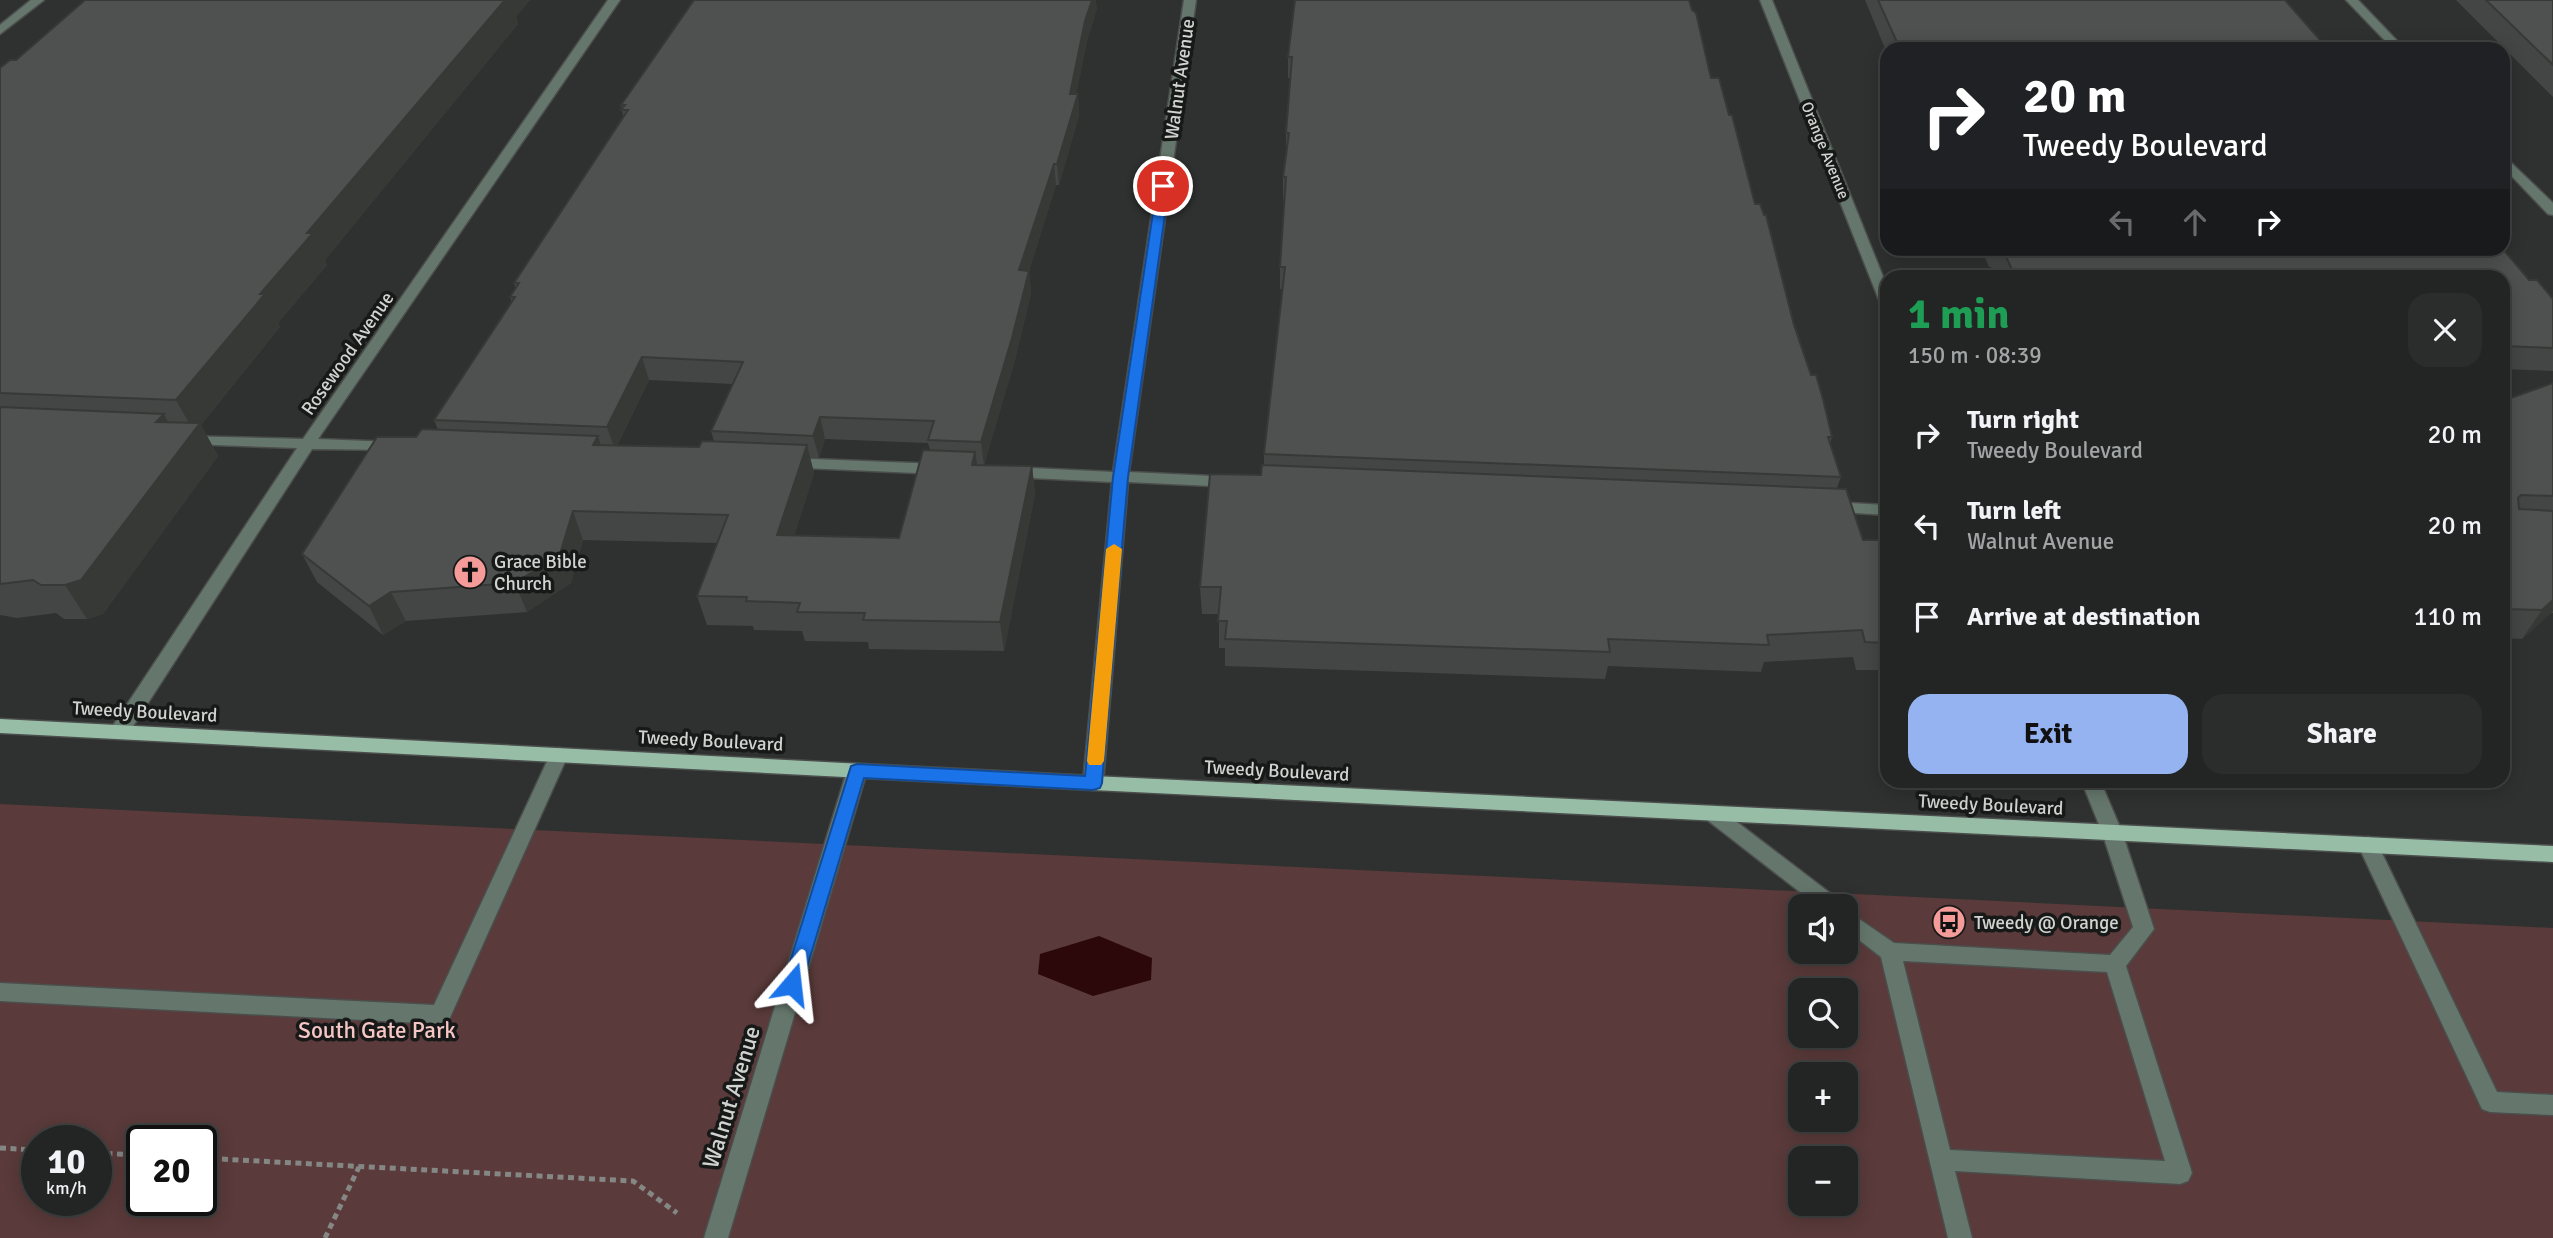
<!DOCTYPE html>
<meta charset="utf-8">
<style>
:root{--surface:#222523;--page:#2a2d2b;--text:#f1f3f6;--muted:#a2a5a6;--line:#3f4241;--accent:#95b2f1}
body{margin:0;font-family:Signika,sans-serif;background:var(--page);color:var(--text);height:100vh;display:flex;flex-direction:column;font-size:26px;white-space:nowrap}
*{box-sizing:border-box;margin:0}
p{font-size:23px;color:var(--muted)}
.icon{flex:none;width:38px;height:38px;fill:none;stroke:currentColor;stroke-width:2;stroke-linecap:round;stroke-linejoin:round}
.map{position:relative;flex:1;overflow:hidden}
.panel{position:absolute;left:1880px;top:270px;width:630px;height:518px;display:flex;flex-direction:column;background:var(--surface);border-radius:21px;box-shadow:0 4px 18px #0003,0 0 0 2px var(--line)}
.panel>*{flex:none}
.hud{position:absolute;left:1880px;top:42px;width:630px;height:214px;border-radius:21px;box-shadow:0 4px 18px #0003,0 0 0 2px var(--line);background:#202124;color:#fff;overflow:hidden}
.fabs{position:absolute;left:1788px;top:894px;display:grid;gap:14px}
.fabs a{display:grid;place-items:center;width:70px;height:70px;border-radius:14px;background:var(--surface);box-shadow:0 4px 18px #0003,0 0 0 2px var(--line);font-size:35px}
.speed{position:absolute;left:21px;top:1125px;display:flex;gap:14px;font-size:35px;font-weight:700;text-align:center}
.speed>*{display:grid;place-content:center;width:91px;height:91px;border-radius:50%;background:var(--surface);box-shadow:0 4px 18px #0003,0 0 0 2px var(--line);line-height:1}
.speed small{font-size:18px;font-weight:400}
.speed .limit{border:4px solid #111;border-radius:10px;background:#fff;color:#111}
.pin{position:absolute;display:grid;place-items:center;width:60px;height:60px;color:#fff;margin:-30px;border:4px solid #fff;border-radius:50%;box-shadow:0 2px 7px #0007}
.me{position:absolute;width:77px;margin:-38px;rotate:17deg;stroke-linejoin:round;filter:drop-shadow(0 0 5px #0008)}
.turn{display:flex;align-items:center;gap:24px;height:147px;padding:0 28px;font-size:32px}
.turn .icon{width:91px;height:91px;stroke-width:2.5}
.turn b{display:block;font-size:49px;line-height:60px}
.lanes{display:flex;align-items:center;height:66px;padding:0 28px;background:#0003;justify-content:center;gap:35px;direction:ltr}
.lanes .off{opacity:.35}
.round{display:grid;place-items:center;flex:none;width:74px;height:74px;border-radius:21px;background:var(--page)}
.headline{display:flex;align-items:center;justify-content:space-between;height:119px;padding:0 28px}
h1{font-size:42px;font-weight:700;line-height:52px;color:#1e9e55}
.primary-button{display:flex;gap:14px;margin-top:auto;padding:14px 28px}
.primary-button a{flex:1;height:80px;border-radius:21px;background:var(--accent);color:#111;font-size:28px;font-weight:700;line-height:80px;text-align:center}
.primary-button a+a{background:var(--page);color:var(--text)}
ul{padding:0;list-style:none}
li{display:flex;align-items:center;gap:21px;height:91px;padding:0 28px}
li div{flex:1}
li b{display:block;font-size:26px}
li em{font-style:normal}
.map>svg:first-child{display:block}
.green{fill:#5a3a3a;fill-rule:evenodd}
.water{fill:#2d080a}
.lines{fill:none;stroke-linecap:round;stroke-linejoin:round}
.minor-casing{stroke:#4b4e4c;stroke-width:3}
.major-casing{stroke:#4b4e4c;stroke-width:3}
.path{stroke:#858785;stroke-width:5;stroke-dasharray:6 4.5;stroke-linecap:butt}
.minor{fill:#65776c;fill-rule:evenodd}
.major{fill:#97bda7;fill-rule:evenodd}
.wall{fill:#434644;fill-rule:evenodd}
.shaded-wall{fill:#373937}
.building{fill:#4e514f;stroke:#373937;stroke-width:2}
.route{fill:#1a73e8;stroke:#114b97;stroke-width:2}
.slow{fill:#f59e0b}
.labels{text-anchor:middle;stroke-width:7;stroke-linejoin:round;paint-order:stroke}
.far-street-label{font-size:16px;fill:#d1d3d1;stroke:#171918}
.street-label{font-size:19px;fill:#d1d3d1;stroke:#171918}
.poi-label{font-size:19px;fill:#d1d3d1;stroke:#171918;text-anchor:start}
.near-park-label{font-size:23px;fill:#f6c6c5;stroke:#171918}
.near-street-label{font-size:23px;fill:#d1d3d1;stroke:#171918}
</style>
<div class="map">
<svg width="2553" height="1238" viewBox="0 0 2553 1238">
<rect width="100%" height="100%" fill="#2e312f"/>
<!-- green -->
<path class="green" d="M0,804l2553,124v310h-2553zM1801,906h45v46h-45zM1801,990h45v46h-45zM1801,1074h45v46h-45zM37,1141h59v59h-59zM142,1141h59v59h-59zM1801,1158h45v46h-45z"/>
<!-- water -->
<path class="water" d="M1099,936l53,22 -1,22 -58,16 -55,-22 2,-20z"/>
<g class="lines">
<defs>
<g id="minor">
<path d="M31,0h13l-44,34v-9z"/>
<path d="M608,0h12l-302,439 75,3 8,5 -2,3 -87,-1 -186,288h-14l-2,-5 2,-5 185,-279 -110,-4 -8,-5 2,-3 122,3z"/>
<path d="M1184,0h12l-67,472 104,5 8,5 -8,5 -105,-5 -25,301 -3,5 -7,2 -7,-2 -3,-5 29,-301 -103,-5 -8,-5 8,-5 104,5z"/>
<path d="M1760,0h12l114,284v20l-7,-4z"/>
<path d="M2346,0h12l47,49h-12z"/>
<path d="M2502,154l51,49v12l-5,-1 -46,-48z"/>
<path d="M788,458l151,6 8,5 -8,5 -157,-7 -2,-4z"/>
<path d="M1831,502l55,3v10l-61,-4 -2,-4z"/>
<path d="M559,748l7,2 2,5 -120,267 -8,2 -440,-23v-18l434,22 116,-250 2,-5z"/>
<path d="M857,764l7,2 3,5 -139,467h-24l143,-467 3,-5z"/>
<path d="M2081,780h19l22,52 32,97 -28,37 66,207 -4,8 -8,3 -225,-13 17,67h-24l-67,-281 -35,-27v-20l48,33 216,12 23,-28 -31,-95zM1903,961l204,11 58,189 -215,-11z"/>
<path d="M1713,806l7,3 119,91 3,6h-24l-112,-87 -3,-5 3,-5z"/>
<path d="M2368,837l7,2 3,6 119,247 56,3v20l-63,-3 -8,-3 -124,-264 3,-6z"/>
</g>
<path id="major" d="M0,719l1093,57 1460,70v16l-1460,-72 -1093,-57z"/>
</defs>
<!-- minor casing -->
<use href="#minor" class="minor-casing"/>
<!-- major casing -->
<use href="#major" class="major-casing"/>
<!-- path -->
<g class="path">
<path d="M0,1148l37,2"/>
<path d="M96,1153l46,2"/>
<path d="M201,1158l432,23 44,32"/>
<path d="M325,1238l34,-71"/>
</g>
<!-- minor -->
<use href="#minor" class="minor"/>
<!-- major -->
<use href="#major" class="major"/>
</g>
<!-- wall -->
<g class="wall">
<path d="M85,0h445l-14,17 2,7 -193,236 2,5 -49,58 2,4 -79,98 17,31 -115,158 -16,5h-23l-8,-6 -39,5 -17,-3v-547l16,-8z"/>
<path d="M1865,0h420l43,49h-442v2z"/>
<path d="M2456,0h97v97z"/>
<path d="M1097,8l-10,33 -11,53h2l1,21 -20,70h-3l-27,86 2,22 -16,67 -31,105 48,1 3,28 -31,157 -135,-2 -1,-7 -63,-1 -3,-10 -48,-1 -1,-4 -46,-1 -10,-29 20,-53 -134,-3 -12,43 -44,29 -121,9 -23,14 -66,-53 -15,-28 114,-117 22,-7 -4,-10 78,-118 -2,-5 6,-8 -2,-6 109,-167 -2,-11zM649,380l84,4 -22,47 3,10 -15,6 -82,-1zM825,439l103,4 2,7 -31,88 -105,-2 20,-63 -4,-15h9z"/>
<path d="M1288,57l423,21 18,37 26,89 77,233 -2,7 11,33 -4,11 26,52h23v130h-30l-3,-13 -89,5 -3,10 -153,-6 -3,13 -380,-13v-18h-6v-34h-17l-2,-27 61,-112 3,-10v-11l18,-165h-2v-22l4,-68h-1v-22l3,-23v-21l5,-55h-3z"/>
<path d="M1981,248h521l27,32 24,19v72l-51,-2v-93h-505l-4,-8 -4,-1z"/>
<path d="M2553,383v230h-2l-29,26 -20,-1v-237z"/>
</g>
<!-- shaded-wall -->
<g class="shaded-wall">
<path d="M502,0h28l-14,17 2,7 -193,236 2,5 -49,58 2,4 -79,98 17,31 -115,158 -16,5 -22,-34 91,-163 8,-8 18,33 12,-15 -18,-32 131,-167z"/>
<path d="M1092,0h4l1,8 -10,33 -13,66 4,-13 1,21 -20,70 -2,-21 28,-143z"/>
<path d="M1054,164l2,21 -27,86 2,22 -16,67 -31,105 -3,-23 38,-172z"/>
<path d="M642,357l7,23 -34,70 -8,-23z"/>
<path d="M820,417l5,22 -6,19 -6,-22z"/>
<path d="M598,436l9,29 -14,-20z"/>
<path d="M807,445l7,28 -29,91 -8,-29z"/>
<path d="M975,452l5,28 -8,-15z"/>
<path d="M1032,466l3,28 -31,157 -4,-29z"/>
<path d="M573,511l10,29 -12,43 -44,29 -12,-29z"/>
<path d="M391,592l15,29 -23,14 -14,-29z"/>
<path d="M2553,600v11l-2,2 -29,26 20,-29z"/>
</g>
<!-- building -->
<g class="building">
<path d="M85,0h420l-198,233h6l-53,61h5l-89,106 -176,-7v-325l10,-8h6z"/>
<path d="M694,0h398l-7,21 -15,73h8l-21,70h-3l-35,106 10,1 -17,67 -31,104 -53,-2 6,-19 -114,-4 -7,19 -102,-5 32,-69 -101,-5 -35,70 -173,-7 81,-123h-5l9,-14h-5l114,-173h-7l4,-5h-4z"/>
<path d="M1295,0h394l3,10 4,3 15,65h8l10,37h3l23,89h5l4,11h2l28,110 17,50h5l7,24 9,38h-4l13,40 -577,-23 21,-187h-5l6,-90h-3l6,-44h-3l6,-76h-4z"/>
<path d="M1878,0h407l43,49h-428z"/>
<path d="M2486,0h67v65z"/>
<path d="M2002,248h500l27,32h8l16,19v49l-51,-2v-70h-487z"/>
<path d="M2553,383v113l-32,-1 -3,3 1,11 34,2v89l-11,10 -40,-1v-208z"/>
<path d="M0,407l164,7 -8,8 44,1 -119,157 -16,5h-24l-8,-5 -33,4z"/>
<path d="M422,429l176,7 -5,9 106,2 3,-6 105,4 -30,90 122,3 24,-88 52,2 -3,13 60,1 -32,156 -137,-2 2,-7 -68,-1 3,-9 -54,-2 1,-4 -50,-1 31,-81 -155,-4 -13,43 -45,29 -124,9 -22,14 -67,-52 75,-117h39z"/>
<path d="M1262,465l584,24 17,51h23v103l-21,-1 -3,-12 -95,5 2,10 -161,-6 2,13 -385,-13 2,-18h-9l3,-34h-21l10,-113 51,1z"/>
</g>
<!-- route -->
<path class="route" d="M1163,182l6,4 -41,291 -26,306 -2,5 -7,2 -229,-12 -62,206 -3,5 -7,3 -6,-3 -3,-5 68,-218 6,-2 228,12 28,-299 44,-291z"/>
<!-- slow -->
<path class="slow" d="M1114,544l8,5 -18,212 -3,4h-12l-2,-4 19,-212z"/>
<!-- icons -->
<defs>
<symbol id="church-disc" viewBox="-11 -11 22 22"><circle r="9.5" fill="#f59b9a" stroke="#171918"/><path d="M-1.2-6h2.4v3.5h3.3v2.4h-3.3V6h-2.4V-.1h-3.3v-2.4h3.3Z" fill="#111"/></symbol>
<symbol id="bus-disc" viewBox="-11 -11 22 22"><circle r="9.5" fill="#f59b9a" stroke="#171918"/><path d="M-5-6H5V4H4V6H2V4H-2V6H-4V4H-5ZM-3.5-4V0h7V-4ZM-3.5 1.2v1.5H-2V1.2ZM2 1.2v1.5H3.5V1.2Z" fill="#111"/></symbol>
</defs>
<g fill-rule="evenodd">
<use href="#church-disc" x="451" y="553" width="38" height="38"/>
<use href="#bus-disc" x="1930" y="903" width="38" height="38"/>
</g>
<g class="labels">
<!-- far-street labels -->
<g class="far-street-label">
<text transform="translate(1826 150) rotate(68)" y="6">Orange Avenue</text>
</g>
<!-- street labels -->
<g class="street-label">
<text transform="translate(1179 79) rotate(-82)" y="7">Walnut Avenue</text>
<text transform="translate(347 353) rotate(-55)" y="7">Rosewood Avenue</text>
<text transform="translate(145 711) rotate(3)" y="7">Tweedy Boulevard</text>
<text transform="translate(711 740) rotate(3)" y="7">Tweedy Boulevard</text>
<text transform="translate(1277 770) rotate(3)" y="7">Tweedy Boulevard</text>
<text transform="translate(1991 804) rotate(3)" y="7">Tweedy Boulevard</text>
</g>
<!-- poi labels -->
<g class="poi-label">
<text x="494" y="568">Grace Bible<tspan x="494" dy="22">Church</tspan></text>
<text x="1974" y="929">Tweedy @ Orange</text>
</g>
<!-- near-park labels -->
<g class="near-park-label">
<text x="377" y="1038">South Gate Park</text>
</g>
<!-- near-street labels -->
<g class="near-street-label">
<text transform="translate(731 1097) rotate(-73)" y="8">Walnut Avenue</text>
</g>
</g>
</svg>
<div class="fabs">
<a><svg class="icon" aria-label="sound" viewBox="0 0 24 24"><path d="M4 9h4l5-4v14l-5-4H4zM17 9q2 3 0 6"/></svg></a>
<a><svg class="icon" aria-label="search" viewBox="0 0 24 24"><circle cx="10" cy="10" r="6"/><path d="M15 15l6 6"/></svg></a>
<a>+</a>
<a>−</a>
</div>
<div class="speed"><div>10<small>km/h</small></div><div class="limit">20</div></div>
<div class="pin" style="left:1163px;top:186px;background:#d93025"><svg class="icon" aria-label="arrive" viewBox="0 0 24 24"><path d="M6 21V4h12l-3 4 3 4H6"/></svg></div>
<svg class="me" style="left:792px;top:984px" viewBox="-20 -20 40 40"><path d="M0-17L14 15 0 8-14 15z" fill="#1a73e8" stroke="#fff" stroke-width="4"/></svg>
<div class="hud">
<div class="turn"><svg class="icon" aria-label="right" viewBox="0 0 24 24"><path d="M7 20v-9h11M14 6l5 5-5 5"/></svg><div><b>20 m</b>Tweedy Boulevard</div></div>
<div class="lanes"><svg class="icon off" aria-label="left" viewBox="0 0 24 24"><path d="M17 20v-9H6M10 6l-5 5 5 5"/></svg><svg class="icon off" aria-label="ahead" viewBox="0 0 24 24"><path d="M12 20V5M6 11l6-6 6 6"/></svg><svg class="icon" aria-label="right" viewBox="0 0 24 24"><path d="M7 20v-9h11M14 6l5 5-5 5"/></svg></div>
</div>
<section class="panel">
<div class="headline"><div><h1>1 min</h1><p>150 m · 08:39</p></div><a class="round"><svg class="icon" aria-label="close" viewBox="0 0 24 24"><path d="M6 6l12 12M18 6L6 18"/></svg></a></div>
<ul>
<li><svg class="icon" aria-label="right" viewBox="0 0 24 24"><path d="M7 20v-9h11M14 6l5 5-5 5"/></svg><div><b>Turn right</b><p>Tweedy Boulevard</p></div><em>20 m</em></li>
<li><svg class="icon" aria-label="left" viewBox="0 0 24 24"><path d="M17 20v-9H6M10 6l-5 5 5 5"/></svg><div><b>Turn left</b><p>Walnut Avenue</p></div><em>20 m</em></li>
<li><svg class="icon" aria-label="arrive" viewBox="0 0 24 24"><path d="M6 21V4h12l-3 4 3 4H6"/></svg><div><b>Arrive at destination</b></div><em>110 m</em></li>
</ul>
<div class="primary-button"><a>Exit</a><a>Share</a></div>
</section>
</div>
